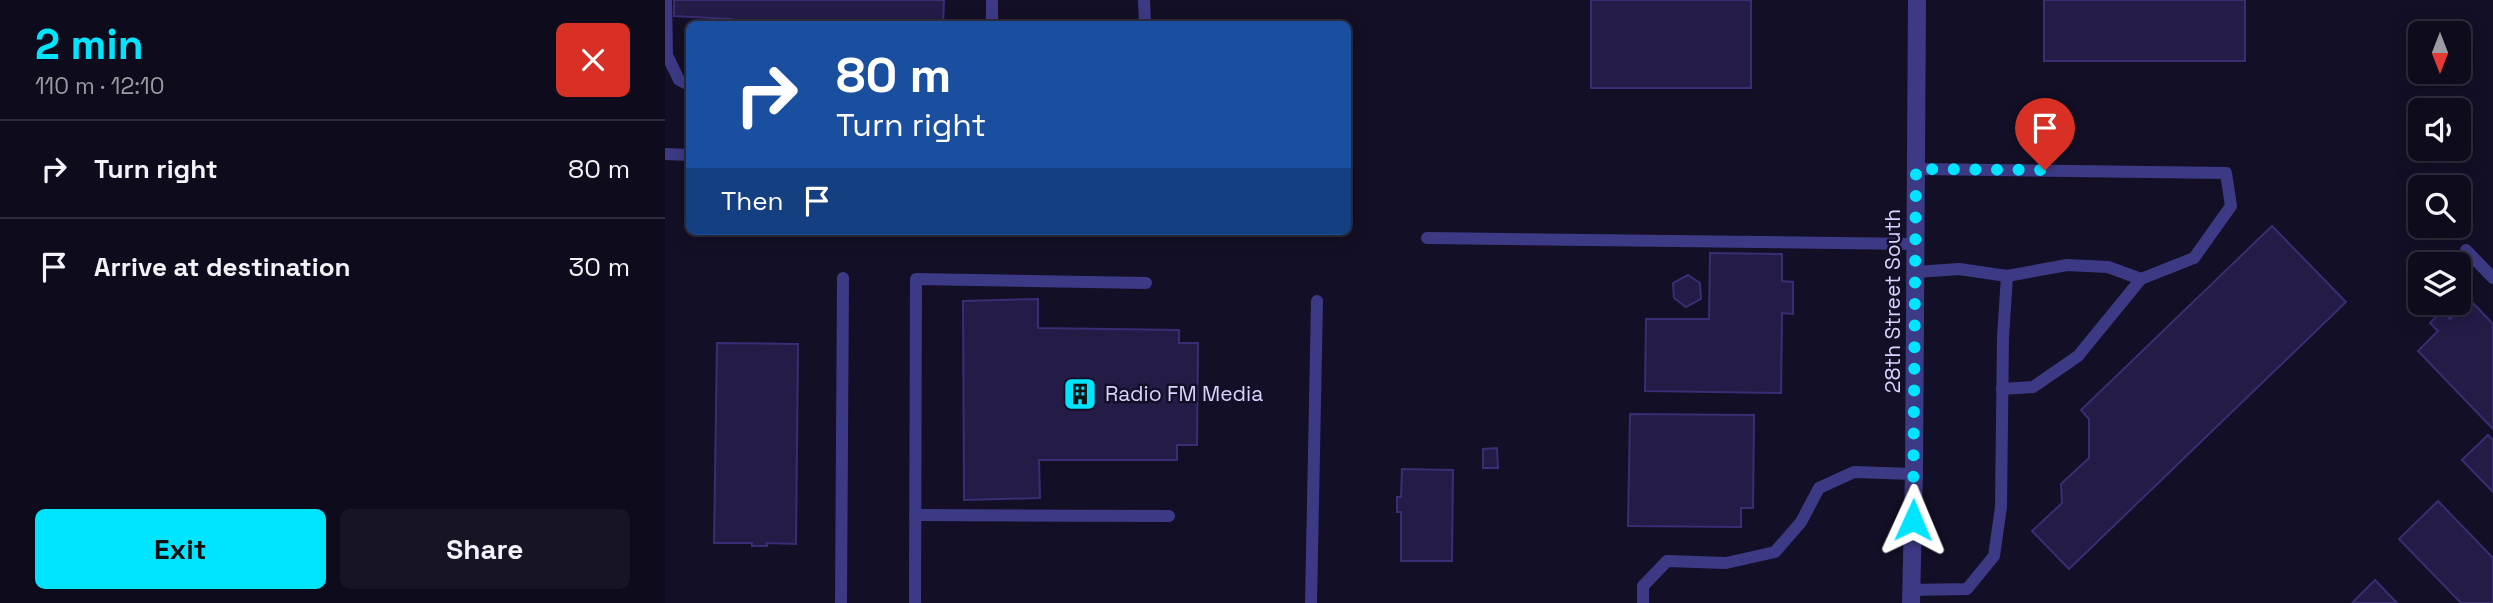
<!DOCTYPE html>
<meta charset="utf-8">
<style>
:root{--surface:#0e0b1c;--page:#171425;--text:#f1f3f6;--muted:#9b9ba3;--line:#2e2b3b;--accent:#00e5ff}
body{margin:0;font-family:"Space Grotesk",sans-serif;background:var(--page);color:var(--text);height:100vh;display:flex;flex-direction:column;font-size:26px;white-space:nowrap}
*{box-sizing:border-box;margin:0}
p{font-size:23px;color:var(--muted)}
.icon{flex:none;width:38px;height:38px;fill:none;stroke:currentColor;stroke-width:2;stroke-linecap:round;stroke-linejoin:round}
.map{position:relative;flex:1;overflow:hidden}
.sheet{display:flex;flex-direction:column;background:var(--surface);width:665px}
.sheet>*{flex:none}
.hud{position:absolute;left:21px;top:21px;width:665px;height:214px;border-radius:10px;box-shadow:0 4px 18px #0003,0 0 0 2px var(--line);background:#1a4fa0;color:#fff;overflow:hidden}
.needle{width:46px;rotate:180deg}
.controls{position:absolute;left:1743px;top:21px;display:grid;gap:14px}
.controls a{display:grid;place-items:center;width:63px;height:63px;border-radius:10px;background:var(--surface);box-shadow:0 4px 18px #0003,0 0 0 2px var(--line);font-size:35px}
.pin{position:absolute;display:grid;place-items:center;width:60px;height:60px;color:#fff;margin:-72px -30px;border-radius:50% 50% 50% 0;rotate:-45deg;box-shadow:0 0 7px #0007}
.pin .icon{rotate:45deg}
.me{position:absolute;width:77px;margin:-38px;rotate:1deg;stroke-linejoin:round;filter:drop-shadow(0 0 5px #0008)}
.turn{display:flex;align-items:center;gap:24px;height:147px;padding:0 35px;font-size:32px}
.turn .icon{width:91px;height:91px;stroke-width:2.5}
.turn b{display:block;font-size:49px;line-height:60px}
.then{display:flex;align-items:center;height:66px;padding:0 35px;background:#0003;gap:14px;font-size:26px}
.round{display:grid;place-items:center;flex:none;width:74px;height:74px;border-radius:10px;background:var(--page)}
.headline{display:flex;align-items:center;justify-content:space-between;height:119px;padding:0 35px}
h1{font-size:42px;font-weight:800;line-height:52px;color:var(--accent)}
.cta{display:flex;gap:14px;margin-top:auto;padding:14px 35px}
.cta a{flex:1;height:80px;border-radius:10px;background:var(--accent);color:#111;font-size:28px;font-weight:800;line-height:80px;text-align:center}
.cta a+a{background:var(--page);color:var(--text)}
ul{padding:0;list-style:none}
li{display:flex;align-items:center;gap:21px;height:98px;padding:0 35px;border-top:2px solid var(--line)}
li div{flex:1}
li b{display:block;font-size:26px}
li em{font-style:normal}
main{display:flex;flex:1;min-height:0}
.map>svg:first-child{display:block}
.building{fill:#241b47;stroke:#3b2d73;stroke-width:2}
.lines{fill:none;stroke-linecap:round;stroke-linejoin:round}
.lane{stroke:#3d3a85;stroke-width:12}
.street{stroke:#3d3a85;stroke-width:18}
.route{stroke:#00e5ff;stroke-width:12;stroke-dasharray:0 21.6}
.labels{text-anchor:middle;stroke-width:5;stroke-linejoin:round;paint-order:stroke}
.street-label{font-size:21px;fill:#d9d4ff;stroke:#130f26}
.poi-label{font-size:21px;fill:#d9d4ff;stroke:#130f26;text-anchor:start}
</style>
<main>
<section class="sheet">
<div class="headline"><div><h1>2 min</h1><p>110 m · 12:10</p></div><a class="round" style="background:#d93025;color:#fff"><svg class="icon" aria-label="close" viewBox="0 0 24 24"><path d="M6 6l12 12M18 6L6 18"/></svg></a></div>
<ul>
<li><svg class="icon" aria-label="right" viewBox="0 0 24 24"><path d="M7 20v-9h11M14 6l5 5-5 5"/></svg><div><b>Turn right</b></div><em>80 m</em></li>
<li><svg class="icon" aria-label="arrive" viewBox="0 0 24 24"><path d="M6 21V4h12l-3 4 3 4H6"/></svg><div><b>Arrive at destination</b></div><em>30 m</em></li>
</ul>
<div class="cta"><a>Exit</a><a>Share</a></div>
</section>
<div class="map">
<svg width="1828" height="603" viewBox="0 0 1828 603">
<rect width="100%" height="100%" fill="#130f26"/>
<!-- building -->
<g class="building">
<path d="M9,0h270l-1,24h-212v-5l-57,-3z"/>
<rect x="926" y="0" width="160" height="88"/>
<rect x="1379" y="0" width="201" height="61"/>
<path d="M1607,226l74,76 -277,267 -37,-38 30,-28 -1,-19 28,-26v-39l-8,-9z"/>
<path d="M1045,253l72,1v27l11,1v32l-11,-1 -1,80 -136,-2 1,-72h63z"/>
<path d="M1023,275l12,8 1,16 -15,8 -12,-9 -1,-15z"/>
<path d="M373,299v29l141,2v13h19l-1,102h-20v15h-138l1,38 -76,2 -1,-199z"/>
<path d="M1805,300l23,24v105l-75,-78 20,-20 -8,-8 12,-12 8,8z"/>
<path d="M52,343l81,1 -2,200 -29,-1v3h-15v-3h-38z"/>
<path d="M965,414l124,1 -1,93h-12v19l-113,-1z"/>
<path d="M1823,435l5,5v52l-31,-32z"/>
<path d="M832,448l1,20h-15v-19z"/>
<path d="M737,469l51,1 -1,91h-51v-49h-4v-15h4z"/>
<path d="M1773,501l55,57v45h-32l-62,-64z"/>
<path d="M1710,580l22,23h-45z"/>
</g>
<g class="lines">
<!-- lane -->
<g class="lane">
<path d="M1,0l1,55 12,25 10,5"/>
<path d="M479,0l1,24"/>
<path d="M327,24v-24"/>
<path d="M0,154l24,1"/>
<path d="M1251,169l310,4 5,33 -37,52 -53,21 -63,77 -45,31 -31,2"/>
<path d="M762,238l489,6"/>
<path d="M1801,250l27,28"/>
<path d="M1342,276l60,-11 41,2 33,12"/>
<path d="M250,515l254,1"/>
<path d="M1246,590l56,-1 27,-33 7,-49 2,-170 4,-61 -48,-7 -43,3"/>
<path d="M176,603l2,-325"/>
<path d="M250,603l1,-324 230,4"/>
<path d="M646,603l6,-302"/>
<path d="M978,603v-17l24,-25 59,2 49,-11 26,-30 18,-34 35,-16 60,2"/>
</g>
<!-- street -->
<path class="street" d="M1246,603l3,-129 3,-474"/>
</g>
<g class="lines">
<!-- route -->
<path class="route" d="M1248,520l3,-351 129,1"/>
</g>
<!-- icons -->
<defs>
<symbol id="building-square" viewBox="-11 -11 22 22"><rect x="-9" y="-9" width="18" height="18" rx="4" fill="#00e5ff" stroke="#130f26"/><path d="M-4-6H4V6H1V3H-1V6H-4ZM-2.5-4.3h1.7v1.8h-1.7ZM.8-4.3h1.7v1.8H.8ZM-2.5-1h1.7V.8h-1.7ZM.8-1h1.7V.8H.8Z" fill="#111"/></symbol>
</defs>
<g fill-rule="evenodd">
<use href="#building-square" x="396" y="375" width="38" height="38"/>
</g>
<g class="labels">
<!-- street labels -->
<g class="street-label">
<text transform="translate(1228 301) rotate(-90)" y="7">28th Street South</text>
</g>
<!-- poi labels -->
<g class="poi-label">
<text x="440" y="401">Radio FM Media</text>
</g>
</g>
</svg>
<div class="controls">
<a><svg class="needle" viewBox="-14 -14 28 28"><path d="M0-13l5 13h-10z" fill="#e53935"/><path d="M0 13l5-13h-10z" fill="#9b9ba3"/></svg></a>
<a><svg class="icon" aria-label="sound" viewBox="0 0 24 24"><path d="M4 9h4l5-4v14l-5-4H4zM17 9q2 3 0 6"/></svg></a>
<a><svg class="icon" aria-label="search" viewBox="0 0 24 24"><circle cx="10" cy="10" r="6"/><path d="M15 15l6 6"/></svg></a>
<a><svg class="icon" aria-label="layers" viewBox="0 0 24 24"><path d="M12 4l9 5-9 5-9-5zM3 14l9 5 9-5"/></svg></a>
</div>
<div class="pin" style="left:1380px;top:170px;background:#d93025"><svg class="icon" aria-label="arrive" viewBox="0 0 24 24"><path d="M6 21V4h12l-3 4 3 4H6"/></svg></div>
<svg class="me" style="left:1248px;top:520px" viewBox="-20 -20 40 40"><path d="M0-17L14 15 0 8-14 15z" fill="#00e5ff" stroke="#fff" stroke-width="4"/></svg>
<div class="hud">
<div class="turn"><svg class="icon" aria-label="right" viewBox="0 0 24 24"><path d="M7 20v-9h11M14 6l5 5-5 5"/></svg><div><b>80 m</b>Turn right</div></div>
<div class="then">Then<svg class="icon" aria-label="arrive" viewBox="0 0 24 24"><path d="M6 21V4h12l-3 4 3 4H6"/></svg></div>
</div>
</div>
</main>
